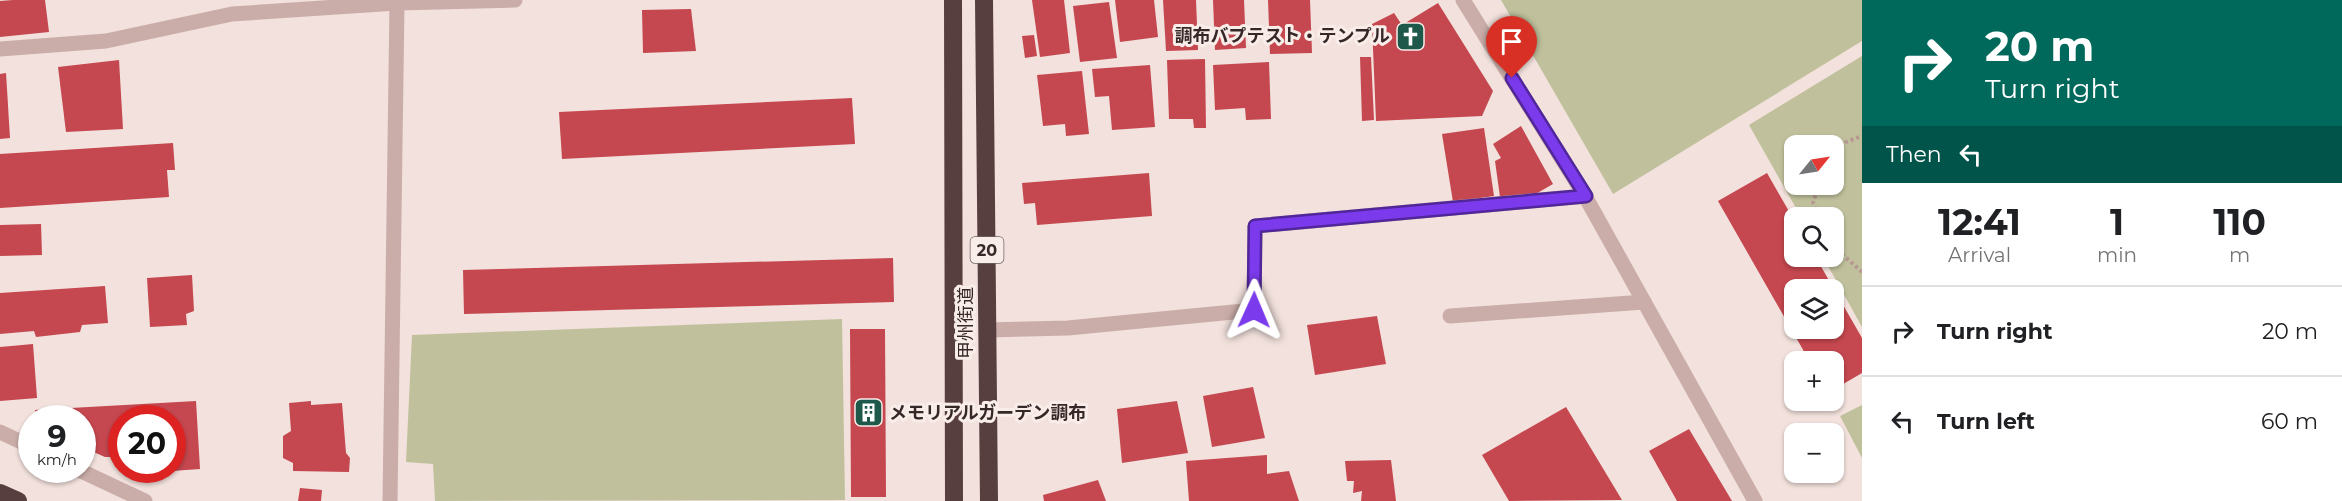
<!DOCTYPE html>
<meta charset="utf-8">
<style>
:root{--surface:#fff;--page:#f6f6f6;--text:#202124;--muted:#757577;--line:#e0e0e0}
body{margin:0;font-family:Montserrat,"Noto Sans JP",sans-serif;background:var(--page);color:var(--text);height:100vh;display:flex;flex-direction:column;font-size:22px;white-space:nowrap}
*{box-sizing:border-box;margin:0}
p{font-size:20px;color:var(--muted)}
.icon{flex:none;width:33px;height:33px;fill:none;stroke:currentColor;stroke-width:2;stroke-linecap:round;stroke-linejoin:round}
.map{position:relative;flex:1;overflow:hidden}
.panel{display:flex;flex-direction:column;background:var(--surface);width:480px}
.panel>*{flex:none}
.hud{background:#00695c;color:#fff;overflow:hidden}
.needle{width:39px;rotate:60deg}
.controls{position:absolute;left:1784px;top:135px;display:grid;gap:12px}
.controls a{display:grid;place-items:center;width:60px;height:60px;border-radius:12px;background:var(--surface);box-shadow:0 2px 4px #0004;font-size:30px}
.speed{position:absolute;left:18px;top:405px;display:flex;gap:12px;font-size:30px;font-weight:700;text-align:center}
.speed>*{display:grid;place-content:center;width:78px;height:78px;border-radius:50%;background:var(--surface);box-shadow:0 2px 4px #0004;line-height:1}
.speed small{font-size:15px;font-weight:400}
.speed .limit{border:9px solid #d22;background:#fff;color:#111}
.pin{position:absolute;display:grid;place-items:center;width:51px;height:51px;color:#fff;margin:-62px -26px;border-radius:50% 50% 50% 0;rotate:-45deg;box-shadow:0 0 6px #0007}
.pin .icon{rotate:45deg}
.me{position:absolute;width:66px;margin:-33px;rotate:1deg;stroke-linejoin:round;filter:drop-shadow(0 0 4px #0008)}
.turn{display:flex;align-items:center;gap:21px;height:126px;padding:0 24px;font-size:27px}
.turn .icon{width:78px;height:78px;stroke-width:2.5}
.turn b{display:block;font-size:42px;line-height:51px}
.then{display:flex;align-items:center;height:57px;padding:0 24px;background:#0003;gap:12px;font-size:22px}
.eta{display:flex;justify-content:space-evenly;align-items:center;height:102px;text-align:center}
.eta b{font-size:36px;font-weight:700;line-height:42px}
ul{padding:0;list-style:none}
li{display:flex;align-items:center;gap:18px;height:90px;padding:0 24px;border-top:2px solid var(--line)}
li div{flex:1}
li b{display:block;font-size:22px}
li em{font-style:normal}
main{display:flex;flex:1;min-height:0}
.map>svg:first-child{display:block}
.green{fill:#c0c19c;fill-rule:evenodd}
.building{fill:#c5474f;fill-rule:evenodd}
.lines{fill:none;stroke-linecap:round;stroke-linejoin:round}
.path{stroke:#b69792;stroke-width:4;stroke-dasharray:3 3;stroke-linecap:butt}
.minor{stroke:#caada8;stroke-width:15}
.highway{stroke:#583f3f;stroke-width:18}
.route-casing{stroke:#51269a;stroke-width:15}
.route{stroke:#7c3aed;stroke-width:10}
.labels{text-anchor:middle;stroke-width:6;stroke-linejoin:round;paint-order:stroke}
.shield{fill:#f9ede9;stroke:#716362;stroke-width:1.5}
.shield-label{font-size:16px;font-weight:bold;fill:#372828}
.poi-label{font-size:18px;font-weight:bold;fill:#372828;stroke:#f9ede9;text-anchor:end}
.street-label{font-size:18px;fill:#372828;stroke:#f9ede9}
</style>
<main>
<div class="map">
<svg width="1862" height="501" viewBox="0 0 1862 501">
<rect width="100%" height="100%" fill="#f2e1dc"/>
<!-- green -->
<g class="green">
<path d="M1501,0h361v41l-249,153z"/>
<path d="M1862,56v271l-39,-70 10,-1v-38l-32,-1 -52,-92zM1794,146h39v38h-39z"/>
<path d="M842,319l3,181 -410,1 -2,-37 -27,-2 6,-127z"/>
<path d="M1862,405v53l-22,-42z"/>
</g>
<!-- building -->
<g class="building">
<path d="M13,0h32l4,32 -49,5v-36z"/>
<path d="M1032,0h32l6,53 -30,4z"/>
<path d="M1115,0h39l4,37 -38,5z"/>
<path d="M1163,0h33l2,50 -32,1z"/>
<path d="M1213,0h31l2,48 -31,2z"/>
<path d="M1268,0h42l2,53 -42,1z"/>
<path d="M1109,2l8,56 -37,4 -7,-56z"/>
<path d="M1438,3l55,88 -11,25 -106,5 -4,-97 22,-11 8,12z"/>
<path d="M691,9l5,42 -53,2 -1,-43z"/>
<path d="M1034,35l3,21 -12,2 -3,-22z"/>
<path d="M1360,57h11l3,63 -12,1z"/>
<path d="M1205,59l1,69h-12l-1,-9h-24l-2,-59z"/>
<path d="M119,60l4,69 -57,3 -8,-65z"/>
<path d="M1269,62l2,57 -25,1 -1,-12 -30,2 -2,-45z"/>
<path d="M1150,65l5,62 -43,3 -3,-34 -14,1 -3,-28z"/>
<path d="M1082,71l7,63 -23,2 -1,-12 -22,2 -6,-51z"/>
<path d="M6,73l4,65 -10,1v-65z"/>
<path d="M852,98l3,46 -293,15 -3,-47z"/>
<path d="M1521,126l32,58 -19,11 -34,2 -5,-36 6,-3 -8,-14z"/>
<path d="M1484,128l10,68 -41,6 -11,-68z"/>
<path d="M173,143l2,27h-8l2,27 -169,11v-54z"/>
<path d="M1149,173l3,43 -115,9 -2,-22 -11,1 -2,-21z"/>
<path d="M1767,173l27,47v36h21l47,82v35l-29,17v-28h-23l-92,-161zM1794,290h39v38h-39z"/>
<path d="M41,224l1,31 -42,1v-31z"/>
<path d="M893,258l1,44 -430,12 -1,-44z"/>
<path d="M192,275l2,36 -8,3 1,11 -37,2 -3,-49z"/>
<path d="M105,286l3,37 -26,2 -2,7 -44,5 -2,-6 -34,3v-41z"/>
<path d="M1377,316l9,48 -71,11 -8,-50z"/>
<path d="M850,329h35l1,168h-35z"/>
<path d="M33,344l4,54 -37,3v-54z"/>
<path d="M1253,387l12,51 -53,9 -9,-51z"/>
<path d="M196,401l4,68 -28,2v-53h-50v39h-17l-23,-10v-29h-46l-1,-8z"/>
<path d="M311,401v4l31,-2 4,50 4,5 -1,14 -56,-1v-8l-10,-5v-22l8,-5 -2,-28z"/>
<path d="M1177,401l11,52 -66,10 -5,-54z"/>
<path d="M1566,407l56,93 -113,1 -27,-46z"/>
<path d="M1689,429l43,72h-55l-28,-50z"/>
<path d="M1267,455v19l22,-3 10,30h-110l-3,-40z"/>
<path d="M1391,460l5,41h-35l1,-10 -9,2 1,-12h-7l-2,-20z"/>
<path d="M121,461l1,9h16l13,5 -3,6 -29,-12z"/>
<path d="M1098,480l8,21h-62l-1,-6z"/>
<path d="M300,488l22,2 -1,11h-23z"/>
</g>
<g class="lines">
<!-- path -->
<g class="path">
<path d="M1833,156l13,-14 16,-6"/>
<path d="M1819,184l-6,19 6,15"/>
<path d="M1833,246l29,26"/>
</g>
<!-- minor -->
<g class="minor">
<path d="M1463,0l122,196 170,305"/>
<path d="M0,49l106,-8 126,-27 165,-11 118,-3"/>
<path d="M1450,316l194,-14"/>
<path d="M987,330l81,-2 186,-18 1,-84 330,-30"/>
<path d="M0,432l32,15"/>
<path d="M79,470l66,31"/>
<path d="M390,501l7,-498"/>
</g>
<!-- highway -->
<g class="highway">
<path d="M953,0l1,501"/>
<path d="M984,0l5,501"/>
<path d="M0,493l18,8"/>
</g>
</g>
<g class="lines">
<defs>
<path id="route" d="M1254,310l1,-84 331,-30 -74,-118"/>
</defs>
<!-- route casing -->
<use href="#route" class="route-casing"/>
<!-- route -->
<use href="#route" class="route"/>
</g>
<!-- icons -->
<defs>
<symbol id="church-square" viewBox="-11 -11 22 22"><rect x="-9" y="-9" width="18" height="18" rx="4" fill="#1e584a" stroke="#f9ede9"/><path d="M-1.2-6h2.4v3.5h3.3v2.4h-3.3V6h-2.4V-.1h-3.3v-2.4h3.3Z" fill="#fff"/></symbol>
<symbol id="building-square" viewBox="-11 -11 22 22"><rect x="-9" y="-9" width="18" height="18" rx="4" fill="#1e584a" stroke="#f9ede9"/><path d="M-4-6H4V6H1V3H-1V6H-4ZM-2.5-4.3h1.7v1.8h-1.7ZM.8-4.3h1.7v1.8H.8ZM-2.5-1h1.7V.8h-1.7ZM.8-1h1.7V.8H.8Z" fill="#fff"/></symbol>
</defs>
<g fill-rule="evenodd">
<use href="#church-square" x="1394" y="20" width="33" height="33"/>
<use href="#building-square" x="852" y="396" width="33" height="33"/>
</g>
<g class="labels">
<!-- shield labels -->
<rect class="shield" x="970.5" y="237" width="33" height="26" rx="4.5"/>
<g class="shield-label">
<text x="987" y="256">20</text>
</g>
<!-- poi labels -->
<g class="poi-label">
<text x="1390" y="42">調布バプテスト・テンプル</text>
<text x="889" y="419" text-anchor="start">メモリアルガーデン調布</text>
</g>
<!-- street labels -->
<g class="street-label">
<text transform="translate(966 323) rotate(-90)" y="6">甲州街道</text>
</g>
</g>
</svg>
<div class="controls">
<a><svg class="needle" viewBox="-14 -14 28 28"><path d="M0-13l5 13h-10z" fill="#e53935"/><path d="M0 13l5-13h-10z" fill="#757577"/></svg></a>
<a><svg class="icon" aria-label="search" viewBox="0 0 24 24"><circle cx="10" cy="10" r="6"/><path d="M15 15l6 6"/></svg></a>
<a><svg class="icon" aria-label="layers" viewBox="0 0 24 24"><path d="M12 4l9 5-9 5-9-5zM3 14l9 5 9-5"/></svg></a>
<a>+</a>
<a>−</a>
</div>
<div class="speed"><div>9<small>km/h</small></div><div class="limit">20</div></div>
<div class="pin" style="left:1512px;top:78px;background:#d93025"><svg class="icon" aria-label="arrive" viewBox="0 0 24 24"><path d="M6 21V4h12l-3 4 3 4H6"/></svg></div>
<svg class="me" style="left:1254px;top:310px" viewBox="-20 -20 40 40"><path d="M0-17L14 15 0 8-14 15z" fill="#7c3aed" stroke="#fff" stroke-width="4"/></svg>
</div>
<section class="panel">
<div class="hud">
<div class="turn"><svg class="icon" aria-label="right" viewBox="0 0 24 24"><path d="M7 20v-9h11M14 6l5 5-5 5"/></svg><div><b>20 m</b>Turn right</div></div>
<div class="then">Then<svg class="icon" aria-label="left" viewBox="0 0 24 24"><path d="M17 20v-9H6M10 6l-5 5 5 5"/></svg></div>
</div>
<div class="eta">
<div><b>12:41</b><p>Arrival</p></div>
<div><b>1</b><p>min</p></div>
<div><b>110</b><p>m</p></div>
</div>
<ul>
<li><svg class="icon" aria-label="right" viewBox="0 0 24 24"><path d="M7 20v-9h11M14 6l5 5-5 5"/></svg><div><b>Turn right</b></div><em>20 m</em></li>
<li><svg class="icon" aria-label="left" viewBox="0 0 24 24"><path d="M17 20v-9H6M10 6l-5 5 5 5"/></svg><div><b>Turn left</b></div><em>60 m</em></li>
</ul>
</section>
</main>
